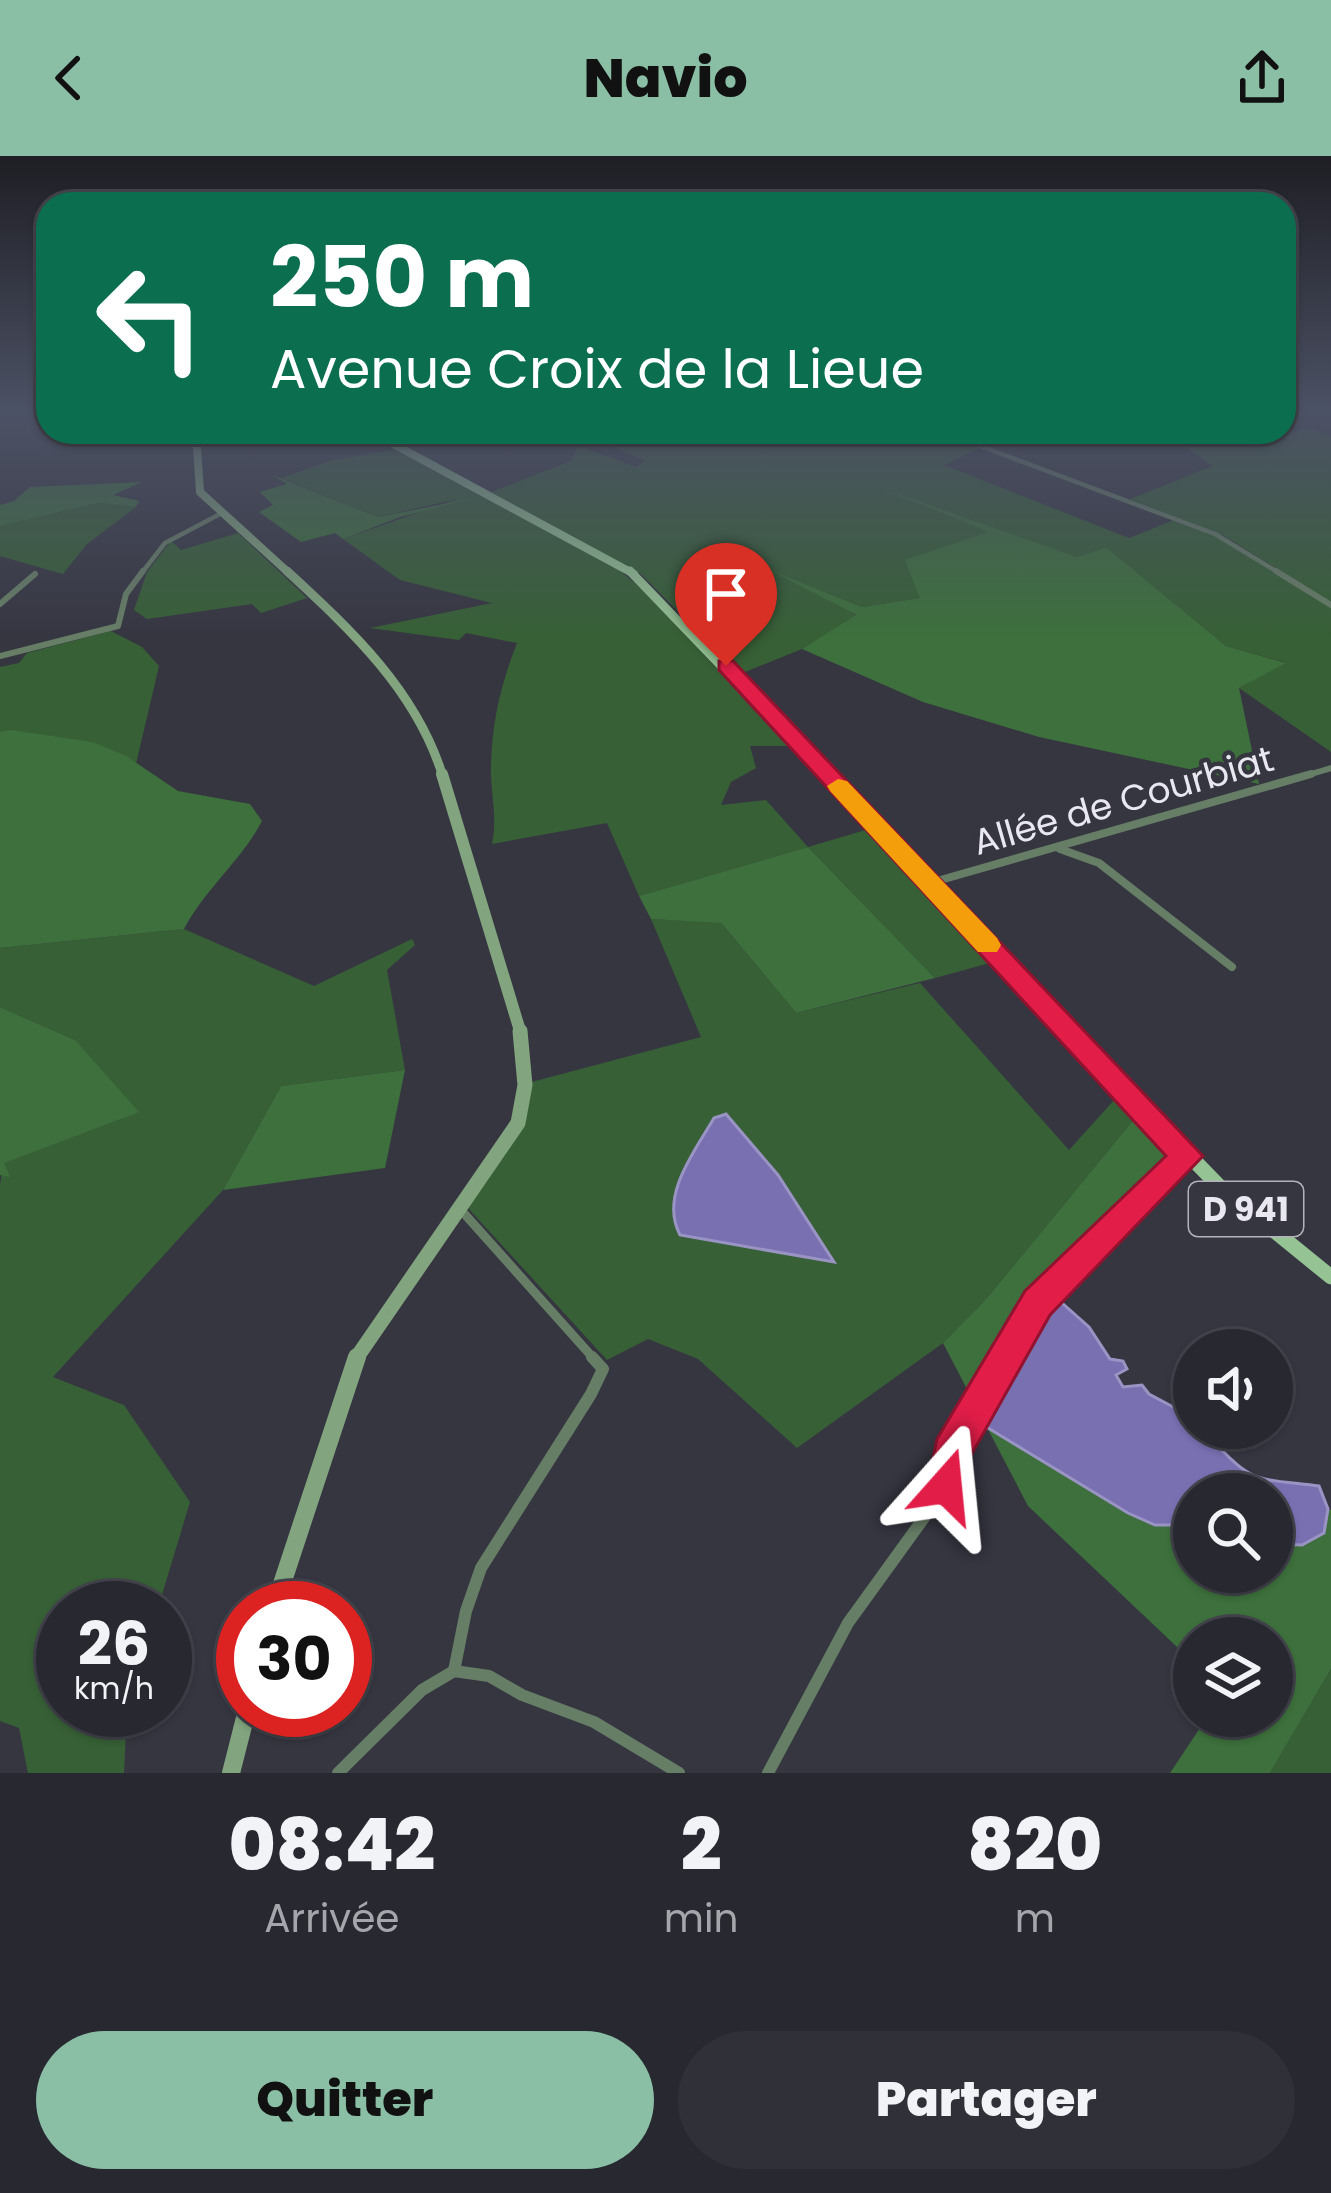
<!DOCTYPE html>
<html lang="fr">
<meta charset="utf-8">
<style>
:root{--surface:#282831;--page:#303039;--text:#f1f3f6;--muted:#a5a6ab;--line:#44444d;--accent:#8abfa5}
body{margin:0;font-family:Poppins,sans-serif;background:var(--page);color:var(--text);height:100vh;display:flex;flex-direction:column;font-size:45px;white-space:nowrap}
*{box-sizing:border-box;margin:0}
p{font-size:39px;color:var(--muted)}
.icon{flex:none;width:66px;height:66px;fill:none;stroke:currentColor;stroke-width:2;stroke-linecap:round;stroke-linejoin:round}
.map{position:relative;height:1617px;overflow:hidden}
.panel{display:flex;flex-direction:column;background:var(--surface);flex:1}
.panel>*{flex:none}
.top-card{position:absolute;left:36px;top:36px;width:1260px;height:252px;border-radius:36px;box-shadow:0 3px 9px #0004,0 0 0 3px var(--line);background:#0b6e4f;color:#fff;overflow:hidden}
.controls{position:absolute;left:1173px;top:1173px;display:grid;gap:24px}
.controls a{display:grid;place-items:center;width:120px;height:120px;border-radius:50%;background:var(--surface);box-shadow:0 3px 9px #0004,0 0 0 3px var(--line);font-size:60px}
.speed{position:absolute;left:36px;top:1425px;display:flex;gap:24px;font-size:60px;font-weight:700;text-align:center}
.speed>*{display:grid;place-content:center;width:156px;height:156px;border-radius:50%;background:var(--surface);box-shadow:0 3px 9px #0004,0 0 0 3px var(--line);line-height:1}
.speed small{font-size:30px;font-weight:400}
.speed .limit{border:18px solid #d22;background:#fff;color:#111}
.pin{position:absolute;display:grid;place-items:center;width:102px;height:102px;color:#fff;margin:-123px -51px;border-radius:50% 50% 50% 0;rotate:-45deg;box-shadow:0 0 12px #0007}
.pin .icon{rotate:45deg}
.me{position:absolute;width:132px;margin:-66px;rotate:18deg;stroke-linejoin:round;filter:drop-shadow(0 0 9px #0008)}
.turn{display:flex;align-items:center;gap:42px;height:252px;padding:0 36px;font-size:54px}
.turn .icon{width:156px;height:156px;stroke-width:2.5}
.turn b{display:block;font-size:84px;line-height:102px}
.eta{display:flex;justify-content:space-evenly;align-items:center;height:204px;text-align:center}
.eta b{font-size:72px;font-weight:800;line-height:84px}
.primary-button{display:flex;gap:24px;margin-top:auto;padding:24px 36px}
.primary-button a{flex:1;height:138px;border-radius:72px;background:var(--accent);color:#111;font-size:48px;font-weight:800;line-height:138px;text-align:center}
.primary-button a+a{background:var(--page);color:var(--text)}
header{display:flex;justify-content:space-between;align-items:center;height:156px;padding:0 36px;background:var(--accent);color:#111;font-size:54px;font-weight:800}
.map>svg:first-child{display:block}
.green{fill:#376036}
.forest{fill:#3d703c}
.water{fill:#7870b1;stroke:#9a94c4;stroke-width:3}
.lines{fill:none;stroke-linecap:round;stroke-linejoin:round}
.street-far4{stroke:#677e66;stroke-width:4.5}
.street-far3{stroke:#677e66;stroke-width:6}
.street-far2{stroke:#677e66;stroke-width:8}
.street-far1{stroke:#677e66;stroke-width:9}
.street{stroke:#677e66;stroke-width:12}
.secondary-far4{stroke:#82a57f;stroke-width:8}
.secondary-far3{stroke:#82a57f;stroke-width:9}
.secondary-far2{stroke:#82a57f;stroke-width:12}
.secondary-far1{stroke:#82a57f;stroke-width:15}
.secondary{stroke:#82a57f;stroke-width:18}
.primary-far3{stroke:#95c393;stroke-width:8}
.primary-far2{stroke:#95c393;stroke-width:9}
.primary-far1{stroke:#95c393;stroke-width:12}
.primary{stroke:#95c393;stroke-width:15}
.route{fill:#e11d48;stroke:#92132f;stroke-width:3}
.slow{fill:#f59e0b}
.labels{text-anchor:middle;stroke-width:9;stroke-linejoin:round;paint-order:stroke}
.shield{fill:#363641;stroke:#b3b3bc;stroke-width:3}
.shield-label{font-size:33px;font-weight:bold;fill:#e9e8f0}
.street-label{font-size:36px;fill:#e9e8f0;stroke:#363641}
</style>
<header><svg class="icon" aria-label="back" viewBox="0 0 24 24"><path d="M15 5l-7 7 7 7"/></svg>Navio<svg class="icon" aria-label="share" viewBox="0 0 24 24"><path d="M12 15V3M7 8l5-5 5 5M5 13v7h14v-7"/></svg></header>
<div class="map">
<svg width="1331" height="1617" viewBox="0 0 1331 1617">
<rect width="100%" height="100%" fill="#363641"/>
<!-- green -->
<g class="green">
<path d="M1314,272l17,10v164l-107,-66 -94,-37 83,-33 -33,-23z"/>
<path d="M579,276h361l41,15 -37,18 185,73 45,-18 41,16 116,71v145l-92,-64 45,-26 -58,-16 -120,-99 -29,10 -165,-56 77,31 -68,66 -59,9 -77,-31 72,40 -55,33 -62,25 -99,-100 -150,-82 80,-31 8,-15 57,21 10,-6z"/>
<path d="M395,294l224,120 21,17 150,159h-40l6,22 -25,14 -10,23 45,-5 42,47 61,-18 121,134 -55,15 -127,-131 -169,49 -32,-73 -115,21c6,-27 -2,-51 -1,-78 1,-45 10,-82 26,-123l-51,-10 -7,7 -89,-12 122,-25 -92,-23 -57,-41 114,-40 -79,18 -96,-39 51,-18z"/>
<path d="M99,347l37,4 -50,38 -23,29 -63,-18v-30z"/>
<path d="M238,377l69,65 -46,15 -9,-9 -105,15 -13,-9 13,-38 24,-31 10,9z"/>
<path d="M111,475l31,16 17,19 -23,98 -43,-22 -93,-10v-65l19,-4 8,-10z"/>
<path d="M651,763l69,3 76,91 124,-30 149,167 47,-52 19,20 -148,180 -44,45 -146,105 -99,-89 -50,-20 -41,21 -140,-153 58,-82 3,-42 173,-46z"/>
<path d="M184,773l130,57 98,-47 3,6 -28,25 18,100 -124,16 -58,104 -170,187 71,28 66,97 -32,106h-95v102h64l-3,63h-96l-9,-45 -19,-7v-536l3,-21 72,-124 -75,-33v-59z"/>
<path d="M1331,1513v104h-61z"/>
</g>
<!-- forest -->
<g class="forest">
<path d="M270,318l108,43 101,-20 -79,20 -57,22 -8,-6 -34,9 -42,-30 14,-7 -13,-13 27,-8z"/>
<path d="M142,326l-29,13 26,6 -3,6 -37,-4 -99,23v-21l14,-4 16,-14z"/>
<path d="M878,331l199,70 29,-10 120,99 60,17 -47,25 20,96 -220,-47 -116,-35 -121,-53 54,-34 -88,-46 94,38 58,-9 -15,-38 83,-28z"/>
<path d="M11,574l82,12 33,14 52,35 72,13 12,17c-21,40 -57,68 -78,108l-184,19v-216z"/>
<path d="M808,691l127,131 -139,35 -75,-90 -70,-4 -12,-23z"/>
<path d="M0,851l75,33 64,72 -135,51 6,14 -10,-2z"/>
<path d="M405,914l-20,98 -162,22 58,-104z"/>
<path d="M1135,962l48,49 -142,141 153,194v70h78v-66l59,4v159l-61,104h-100l38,-57h64v-78h-78v25l-166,-157 -85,-163 44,-45z"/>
</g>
<!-- water -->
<g class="water">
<path d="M726,958l52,61 56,87 -154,-27c-21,-39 15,-84 34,-117z"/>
<path d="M1053,1139l36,32 21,32 13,2 4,8 -11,6 7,12 19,-2 7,9 41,22 4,12h7c53,56 44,49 118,58l9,23 -4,24 -22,12 -30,-1v-50h-78v31h-39l-27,-12 -153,-93 66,-112z"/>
</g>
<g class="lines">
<!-- street-far4 -->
<g class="street-far4">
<path d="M943,276l272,102 66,40"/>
<path d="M141,418l24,-31 57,-30"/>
</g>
<!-- street-far3 -->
<g class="street-far3">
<path d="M1276,415l55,34"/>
<path d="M0,448l35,-30"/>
<path d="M0,500l118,-30 8,-32 17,-23"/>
<path d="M1301,621l30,-9"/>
</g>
<!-- street-far2 -->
<g class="street-far2">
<path d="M1060,693l39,14 133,104"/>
<path d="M930,727l381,-109"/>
</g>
<!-- street-far1 -->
<g class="street-far1">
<path d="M461,1054l134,150"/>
<path d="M1004,1204l33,-57 150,-146"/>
</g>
<!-- street -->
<g class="street">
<path d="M592,1201l11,12 -12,25 -110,174 -15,43 -12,60 35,5 33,19 72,27 85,51"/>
<path d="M338,1617l84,-83 32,-19"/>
<path d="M768,1617l80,-150 99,-137 4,-34 55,-95"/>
</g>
<!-- secondary-far4 -->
<path class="secondary-far4" d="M196,276l4,60 90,82"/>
<!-- secondary-far3 -->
<path class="secondary-far3" d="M287,415c64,59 130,120 156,206"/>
<!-- secondary-far2 -->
<path class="secondary-far2" d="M442,618l79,260"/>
<!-- secondary-far1 -->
<path class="secondary-far1" d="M355,1204l163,-237 7,-38 -5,-54"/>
<!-- secondary -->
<g class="secondary">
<path d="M274,1452l83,-251"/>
<path d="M231,1617l16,-63"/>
</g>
<!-- primary-far3 -->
<path class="primary-far3" d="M371,276l263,142"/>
<!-- primary-far2 -->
<path class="primary-far2" d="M630,415l198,206"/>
<!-- primary-far1 -->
<path class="primary-far1" d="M826,618l245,260"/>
<!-- primary -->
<path class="primary" d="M1068,875l150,154 113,92"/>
</g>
<!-- sky -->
<linearGradient id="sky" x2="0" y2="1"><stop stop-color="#1e1e24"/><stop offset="0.53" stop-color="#4c5265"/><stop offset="1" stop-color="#4c5265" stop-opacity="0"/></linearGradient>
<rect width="1331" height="483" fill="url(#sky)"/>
<!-- route -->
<path class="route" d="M719,505h14l470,495 -153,159 -80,142 -9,44 -15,5 -14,-5 -5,-15 10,-47 88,-148 141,-135 -447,-486z"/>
<!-- slow -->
<path class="slow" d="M838,623l9,2 150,157 4,7 -4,7h-19l-148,-161 -3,-5z"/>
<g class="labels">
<!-- shield labels -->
<rect class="shield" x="1189" y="1026" width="114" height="54" rx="9"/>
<g class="shield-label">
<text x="1246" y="1065">D 941</text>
</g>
<!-- street labels -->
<g class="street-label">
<text transform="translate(1123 644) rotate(-16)" y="13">Allée de Courbiat</text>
</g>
</g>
</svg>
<div class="controls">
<a><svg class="icon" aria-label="sound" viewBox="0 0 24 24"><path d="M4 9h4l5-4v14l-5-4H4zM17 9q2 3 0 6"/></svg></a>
<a><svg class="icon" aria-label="search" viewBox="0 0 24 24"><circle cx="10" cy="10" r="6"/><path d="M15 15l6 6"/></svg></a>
<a><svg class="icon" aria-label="layers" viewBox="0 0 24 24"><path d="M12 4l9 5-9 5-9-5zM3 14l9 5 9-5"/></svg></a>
</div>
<div class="speed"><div>26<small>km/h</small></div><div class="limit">30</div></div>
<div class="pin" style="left:726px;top:510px;background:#d93025"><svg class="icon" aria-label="arrive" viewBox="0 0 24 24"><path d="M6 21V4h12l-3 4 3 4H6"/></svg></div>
<svg class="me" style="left:946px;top:1330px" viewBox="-20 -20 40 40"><path d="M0-17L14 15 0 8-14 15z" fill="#e11d48" stroke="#fff" stroke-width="4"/></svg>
<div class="top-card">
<div class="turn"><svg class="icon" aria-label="left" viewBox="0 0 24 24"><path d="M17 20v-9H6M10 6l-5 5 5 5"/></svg><div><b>250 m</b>Avenue Croix de la Lieue</div></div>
</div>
</div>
<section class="panel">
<div class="eta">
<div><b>08:42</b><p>Arrivée</p></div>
<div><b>2</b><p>min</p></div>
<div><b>820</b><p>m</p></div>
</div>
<div class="primary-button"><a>Quitter</a><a>Partager</a></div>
</section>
